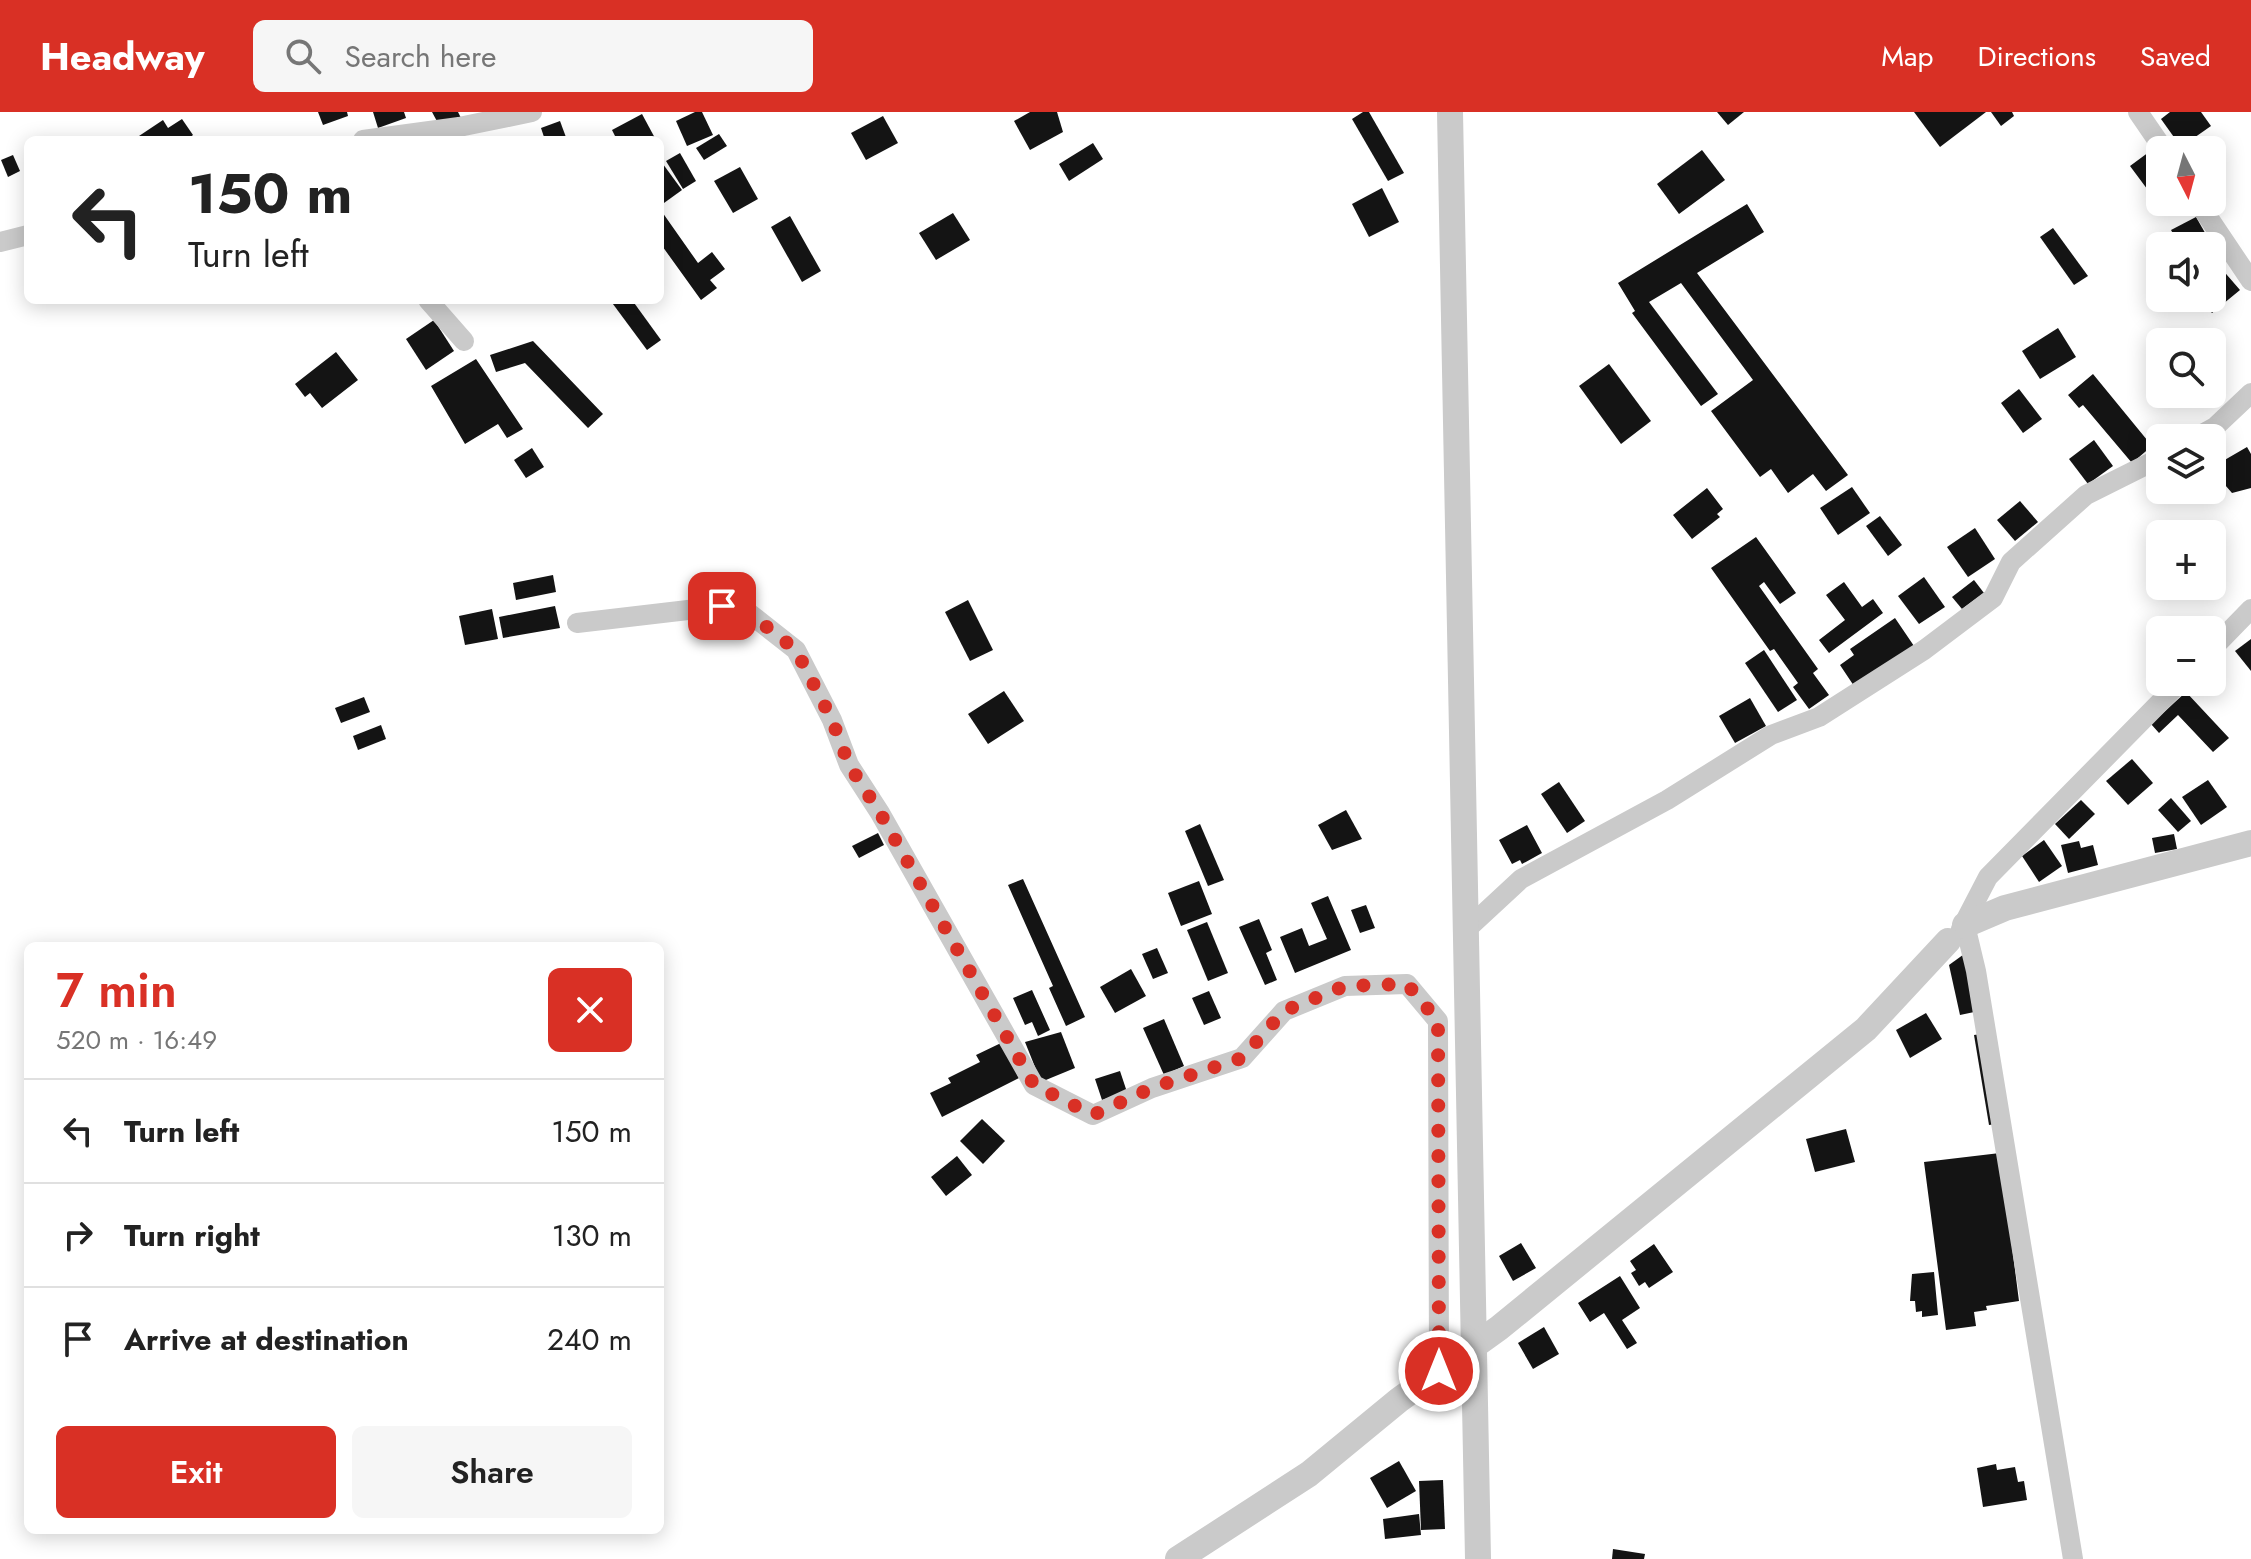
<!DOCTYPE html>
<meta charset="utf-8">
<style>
:root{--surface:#fff;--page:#f6f6f6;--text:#222;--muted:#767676;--line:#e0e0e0;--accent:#d93025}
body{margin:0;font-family:Jost,sans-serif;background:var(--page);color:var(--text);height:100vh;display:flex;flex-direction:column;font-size:30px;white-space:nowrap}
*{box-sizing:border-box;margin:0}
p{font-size:26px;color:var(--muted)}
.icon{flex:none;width:44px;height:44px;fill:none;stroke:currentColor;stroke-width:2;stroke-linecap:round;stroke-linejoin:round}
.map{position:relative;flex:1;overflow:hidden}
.sheet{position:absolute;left:24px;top:830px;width:640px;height:592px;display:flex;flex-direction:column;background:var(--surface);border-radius:12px;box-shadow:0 4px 20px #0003}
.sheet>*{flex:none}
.hud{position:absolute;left:24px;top:24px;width:640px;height:168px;border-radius:12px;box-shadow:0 4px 20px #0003;background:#fff;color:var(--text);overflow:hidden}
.needle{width:52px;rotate:174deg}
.controls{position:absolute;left:2146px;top:24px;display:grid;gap:16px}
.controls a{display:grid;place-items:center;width:80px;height:80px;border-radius:12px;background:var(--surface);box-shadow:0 4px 20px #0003;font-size:40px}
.pin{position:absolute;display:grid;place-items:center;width:68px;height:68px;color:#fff;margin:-34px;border-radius:16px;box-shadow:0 4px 12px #0006}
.me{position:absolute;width:88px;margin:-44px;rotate:0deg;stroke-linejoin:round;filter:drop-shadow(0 0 6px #0008)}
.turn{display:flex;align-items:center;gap:28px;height:168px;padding:0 32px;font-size:36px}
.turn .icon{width:104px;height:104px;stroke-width:2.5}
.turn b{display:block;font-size:56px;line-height:68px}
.round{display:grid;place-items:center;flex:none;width:84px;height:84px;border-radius:12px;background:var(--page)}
.summary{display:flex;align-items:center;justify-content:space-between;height:136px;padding:0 32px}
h1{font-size:48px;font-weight:600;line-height:60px;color:var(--accent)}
.primary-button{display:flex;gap:16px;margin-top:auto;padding:16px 32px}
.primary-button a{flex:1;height:92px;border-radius:12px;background:var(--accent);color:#fff;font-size:32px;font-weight:600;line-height:92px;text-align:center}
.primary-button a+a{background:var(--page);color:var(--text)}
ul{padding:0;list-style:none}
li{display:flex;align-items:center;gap:24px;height:104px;padding:0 32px;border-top:2px solid var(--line)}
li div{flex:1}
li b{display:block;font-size:30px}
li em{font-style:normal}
header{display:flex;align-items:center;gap:48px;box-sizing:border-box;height:112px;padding:0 40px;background:var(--accent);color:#fff}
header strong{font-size:38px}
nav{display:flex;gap:44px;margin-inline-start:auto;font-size:28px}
.search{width:560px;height:72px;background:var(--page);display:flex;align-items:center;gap:20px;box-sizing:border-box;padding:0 28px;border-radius:12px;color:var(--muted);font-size:30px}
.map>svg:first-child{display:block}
.building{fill:#141414}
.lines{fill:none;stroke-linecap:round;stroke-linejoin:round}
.minor{stroke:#cacaca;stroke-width:20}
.tertiary{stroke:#cacaca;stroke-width:26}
.route{stroke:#d93025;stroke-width:14;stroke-dasharray:0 25.2}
</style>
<header>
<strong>Headway</strong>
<div class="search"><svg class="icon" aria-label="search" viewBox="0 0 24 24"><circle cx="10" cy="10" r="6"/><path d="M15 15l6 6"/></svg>Search here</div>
<nav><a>Map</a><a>Directions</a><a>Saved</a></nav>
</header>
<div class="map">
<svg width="2251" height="1447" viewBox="0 0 2251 1447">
<rect width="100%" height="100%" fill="#fff"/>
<!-- building -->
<g class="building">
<path d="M318,0h29l1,4 -25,9z"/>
<path d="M373,0h31l2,6 -28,10z"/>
<path d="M432,0h26l3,6 -22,7z"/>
<path d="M695,0h7l11,23 -26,11 -11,-25z"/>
<path d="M1030,0h27l6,20 -33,18 -16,-29z"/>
<path d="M1363,0h6l35,61 -16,8 -36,-62z"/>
<path d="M1717,0h27l-16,13z"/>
<path d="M1914,0h72l-46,35z"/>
<path d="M1991,0h21l2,4 -13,10z"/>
<path d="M2170,0h31l10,14 -30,21 -20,-28z"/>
<path d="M642,2l14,26h-39l-5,-10z"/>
<path d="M883,4l15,27 -32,17 -15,-27z"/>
<path d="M182,7l11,16 -6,5h-54l30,-20 5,8z"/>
<path d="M560,9l7,19h-22l-4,-12z"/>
<path d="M719,22l8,12 -23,14 -8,-12z"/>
<path d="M1093,31l10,16 -34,22 -10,-17z"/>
<path d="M1702,38l23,30 -46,34 -22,-30z"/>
<path d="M2149,40l11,14v36h12l-10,7 -32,-43z"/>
<path d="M680,41l16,28 -13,8 -17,-28z"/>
<path d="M13,43l7,16 -12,6 -7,-17z"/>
<path d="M660,48l22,30 -18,13 -4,-5z"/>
<path d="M740,55l18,32 -25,14 -19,-32z"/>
<path d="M1382,76l17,34 -30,15 -17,-33z"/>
<path d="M1747,92l17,28 -67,41 151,202 -22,16 -13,-17 -25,19 -17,-24 -11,8 -49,-66 42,-31 -72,-97 -32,19 69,92 -17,12 -69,-93 3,-2 -17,-28z"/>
<path d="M660,97l38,54 14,-11 13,17 -15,11 7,8 -16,12 -41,-57z"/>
<path d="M953,101l17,27 -34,20 -17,-27z"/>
<path d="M790,104l31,55 -19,11 -31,-55z"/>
<path d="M2196,105l16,28 -32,1 -9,-16z"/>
<path d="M2053,116l35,48 -14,9 -34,-48z"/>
<path d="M2214,148l26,30 -28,23 -13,-15h13z"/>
<path d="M610,188h22l29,40 -14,10z"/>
<path d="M434,208l20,31 -28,19 -20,-31z"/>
<path d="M2058,216l18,29 -36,22 -18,-28z"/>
<path d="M533,229l70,73 -15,14 -63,-65 -29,9 -6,-17z"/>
<path d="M336,240l22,28 -36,28 -12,-15 -5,4 -10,-13z"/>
<path d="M476,247l47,70 -16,9 -9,-14 -33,20 -34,-58z"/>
<path d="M1609,252l42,57 -30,23 -42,-58z"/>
<path d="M2093,262l59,72 -20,17 -49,-58 -4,3 -11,-13z"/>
<path d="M2019,277l23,30 -19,14 -22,-30z"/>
<path d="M2094,328l19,26 -25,18 -19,-25z"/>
<path d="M2247,335l4,7v34l-19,5 -13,-15 3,-2 -6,-11z"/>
<path d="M532,336l12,19 -18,11 -12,-18z"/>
<path d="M1852,375l18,26 -32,22 -18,-27z"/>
<path d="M1707,376l16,21 -6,5 3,3 -28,22 -19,-24z"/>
<path d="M2020,389l18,21 -23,19 -18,-21z"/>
<path d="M1880,404l22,29 -14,11 -22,-30z"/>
<path d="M1975,416l20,31 -27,18 -21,-30z"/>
<path d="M1756,425l40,56 -16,11 -16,-22 -5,4 59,83 -5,4 16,22 -20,14 -16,-22 5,-4 -24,-34 -4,2 -59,-83z"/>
<path d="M553,463l3,17 -40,8 -3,-17z"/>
<path d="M1924,465l21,30 -26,17 -21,-28z"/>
<path d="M1974,468l10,13 -22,16 -10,-12z"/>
<path d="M1844,470l18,25 11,-8 10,14 -54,40 -10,-13 26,-20 -19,-25z"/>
<path d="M968,488l25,50 -23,11 -25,-49z"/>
<path d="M555,494l5,22 -57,10 -4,-21z"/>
<path d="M492,497l6,30 -33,6 -6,-29z"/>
<path d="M1895,506l19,28 -60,40 -14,-21 14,-10 -4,-6z"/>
<path d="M2251,527v32l-16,-20z"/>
<path d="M1764,538l33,50 -19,12 -33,-49z"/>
<path d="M1004,579l20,30 -36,23 -20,-30z"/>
<path d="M2186,580l43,46 -16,14 -35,-37 -19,18 -8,-9z"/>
<path d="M364,585l6,15 -29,11 -6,-15z"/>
<path d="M1750,586l16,28 -31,17 -16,-27z"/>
<path d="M381,613l5,14 -28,11 -5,-14z"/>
<path d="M2132,647l21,24 -25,22 -22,-24z"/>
<path d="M2208,668l19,27 -26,18 -19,-28z"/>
<path d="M1559,670l26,39 -18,12 -26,-39z"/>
<path d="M2171,686l20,23 -13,11 -20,-22z"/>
<path d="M2081,688l14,14 -26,25 -14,-15z"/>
<path d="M1346,698l16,29 -30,11 -14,-25z"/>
<path d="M1200,712l24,56 -16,6 -23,-55z"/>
<path d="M1527,713l15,28 -20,11 -2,-4 -8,4 -13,-24z"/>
<path d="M878,721l6,12 -25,13 -7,-12z"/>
<path d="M2174,722l3,15 -22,4 -3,-15z"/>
<path d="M2044,728l18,26 -23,16 -17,-26z"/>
<path d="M2079,729l2,7 12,-3 5,20 -30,8 -7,-28z"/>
<path d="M1023,767l62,138 -19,9 -17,-38 4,-2 -45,-101z"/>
<path d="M1199,769l13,33 -31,12 -13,-33z"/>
<path d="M1328,784l23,54 -56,23 -15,-36 22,-9 7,18 18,-7 -16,-36z"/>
<path d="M1366,793l9,23 -15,5 -9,-23z"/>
<path d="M1259,807l13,31 -6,3 11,27 -12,5 -26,-58z"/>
<path d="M1207,810l21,51 -20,8 -21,-51z"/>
<path d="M1157,836l11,25 -15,6 -11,-25z"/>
<path d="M1967,840l12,59 -19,4 -11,-50z"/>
<path d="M1131,857l15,27 -31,17 -15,-26z"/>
<path d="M1032,878l18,40 -12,6 -6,-14 -7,3 -12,-27z"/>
<path d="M1209,879l12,27 -17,7 -12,-27z"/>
<path d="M1926,901l16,26 -32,19 -14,-28z"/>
<path d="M1164,907l20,47 -20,9 -21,-47z"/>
<path d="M1061,920l14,36 -34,14 -16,-40z"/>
<path d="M1988,921l15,90 -14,2 -15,-90z"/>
<path d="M1001,931l18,35 -77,39 -12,-24 21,-10 -3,-5 32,-16 -4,-7z"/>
<path d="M1120,959l7,21 -25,8 -7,-21z"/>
<path d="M982,1007l23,22 -22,23 -23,-23z"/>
<path d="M1846,1017l9,33 -40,10 -9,-33z"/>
<path d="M2000,1041l19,148 -33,5 1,4 -13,2 2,14 -30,4 -22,-168z"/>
<path d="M957,1044l15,19 -26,21 -15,-19z"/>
<path d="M1521,1131l15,25 -23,13 -14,-25z"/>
<path d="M1654,1132l19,28 -24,16 -4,-6 -6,4 -8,-13 5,-3 -6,-9z"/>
<path d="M1934,1160l4,43 -16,2v-6l-6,1 -1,-11h-5l2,-27z"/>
<path d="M1620,1164l20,32 -18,12 15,23 -10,6 -23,-36 -14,9 -12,-19z"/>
<path d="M1544,1215l15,27 -26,15 -15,-26z"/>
<path d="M1399,1349l17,30 -29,17 -17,-30z"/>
<path d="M1996,1352l1,6 18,-3 3,15 6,-1 3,19 -44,7 -6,-39z"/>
<path d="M1443,1368l2,49 -24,1 -2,-49z"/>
<path d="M1419,1402l2,21 -36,4 -2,-20z"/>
<path d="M1613,1437l32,5 -1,5h-32z"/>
</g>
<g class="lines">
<!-- minor -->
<g class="minor">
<path d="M2138,0l26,38"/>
<path d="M363,28l96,-13 73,-15"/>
<path d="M2198,90l53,79"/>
<path d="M0,130l28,-7"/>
<path d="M428,188l36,41"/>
<path d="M2195,326l20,-11 36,-34"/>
<path d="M577,511l145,-17 27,7 47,37 36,70 17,45 31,48 154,272 59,30 59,-27 90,-30 42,-47 61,-25 62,-2 31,37 1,350"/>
<path d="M2212,537l39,-40"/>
<path d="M1965,813l11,46 97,588"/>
<path d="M1961,817l27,-52 192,-195"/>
<path d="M1466,818l55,-51 146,-79 104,-65 48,-18 105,-67 69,-52 18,-36 75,-67 74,-37"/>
</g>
<!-- tertiary -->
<g class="tertiary">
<path d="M1450,0l28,1447"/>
<path d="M1965,813l40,-17 246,-65"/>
<path d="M1178,1447l131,-85 90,-74 100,-72 367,-299 82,-88"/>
</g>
</g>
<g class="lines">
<!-- route -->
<path class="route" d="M722,494l27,7 47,37 36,70 17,45 31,48 154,272 59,30 59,-27 90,-30 42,-47 61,-25 62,-2 31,37 1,350"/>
</g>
</svg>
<div class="controls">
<a><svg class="needle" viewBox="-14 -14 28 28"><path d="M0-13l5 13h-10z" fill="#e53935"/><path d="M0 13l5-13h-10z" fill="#767676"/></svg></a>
<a><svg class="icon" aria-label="sound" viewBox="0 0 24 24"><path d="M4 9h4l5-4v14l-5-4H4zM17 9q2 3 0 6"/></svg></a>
<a><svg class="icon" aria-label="search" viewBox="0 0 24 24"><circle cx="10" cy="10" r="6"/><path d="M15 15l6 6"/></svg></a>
<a><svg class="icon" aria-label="layers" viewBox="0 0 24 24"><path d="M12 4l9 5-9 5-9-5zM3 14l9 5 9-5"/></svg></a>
<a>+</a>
<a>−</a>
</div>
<div class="pin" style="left:722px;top:494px;background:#d93025"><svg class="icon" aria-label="arrive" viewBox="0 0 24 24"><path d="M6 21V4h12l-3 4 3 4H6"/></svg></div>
<svg class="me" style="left:1439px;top:1259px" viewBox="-20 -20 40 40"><circle r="17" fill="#d93025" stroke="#fff" stroke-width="3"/><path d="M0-11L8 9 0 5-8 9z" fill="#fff"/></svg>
<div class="hud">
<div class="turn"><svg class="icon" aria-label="left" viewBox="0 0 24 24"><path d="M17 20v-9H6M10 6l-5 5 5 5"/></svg><div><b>150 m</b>Turn left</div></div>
</div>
<section class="sheet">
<div class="summary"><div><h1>7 min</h1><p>520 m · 16:49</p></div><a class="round" style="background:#d93025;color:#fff"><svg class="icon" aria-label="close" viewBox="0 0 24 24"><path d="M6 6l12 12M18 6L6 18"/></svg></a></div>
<ul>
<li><svg class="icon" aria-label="left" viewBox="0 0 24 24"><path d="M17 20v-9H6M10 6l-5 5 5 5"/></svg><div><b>Turn left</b></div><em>150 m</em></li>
<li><svg class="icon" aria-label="right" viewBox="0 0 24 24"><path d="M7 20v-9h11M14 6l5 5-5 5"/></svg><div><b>Turn right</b></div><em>130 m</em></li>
<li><svg class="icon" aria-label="arrive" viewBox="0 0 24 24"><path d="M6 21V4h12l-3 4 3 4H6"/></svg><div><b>Arrive at destination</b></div><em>240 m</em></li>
</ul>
<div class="primary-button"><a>Exit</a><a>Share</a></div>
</section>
</div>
